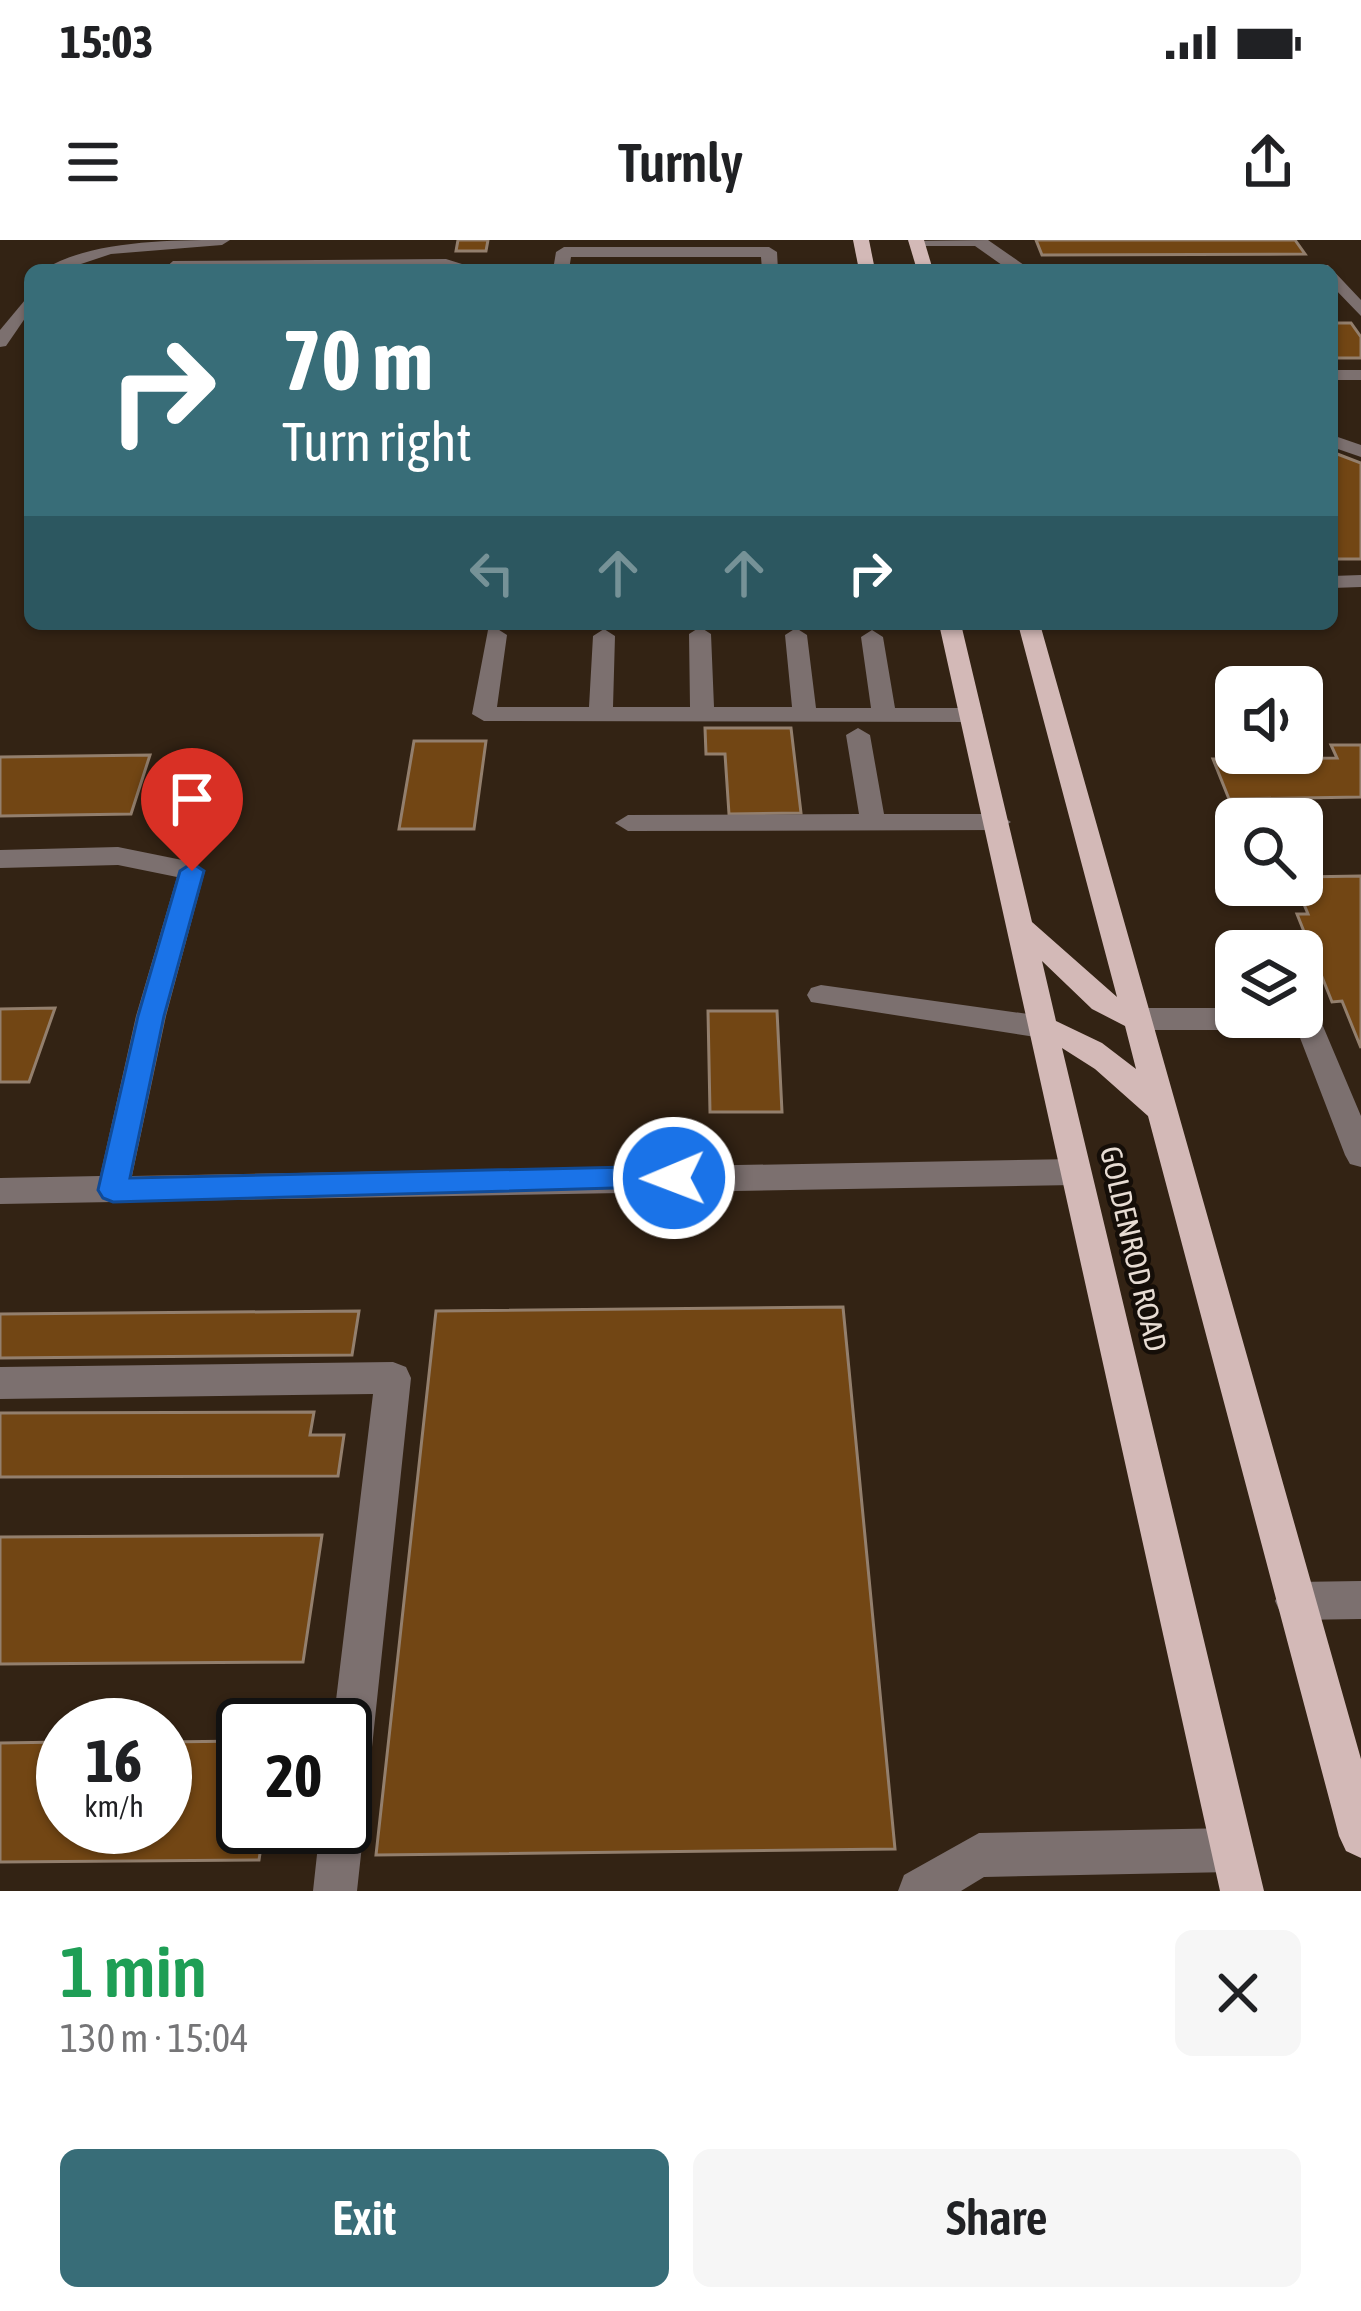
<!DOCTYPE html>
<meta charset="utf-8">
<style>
:root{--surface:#fff;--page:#f6f6f6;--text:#202124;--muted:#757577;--accent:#386d78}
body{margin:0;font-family:"Asap Condensed",sans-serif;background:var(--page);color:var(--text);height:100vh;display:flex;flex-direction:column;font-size:45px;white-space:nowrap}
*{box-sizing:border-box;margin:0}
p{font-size:39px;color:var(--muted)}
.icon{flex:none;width:66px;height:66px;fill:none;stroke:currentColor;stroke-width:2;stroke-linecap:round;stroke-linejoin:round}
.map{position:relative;height:1651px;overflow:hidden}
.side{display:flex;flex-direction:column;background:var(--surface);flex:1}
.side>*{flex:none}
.guide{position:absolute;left:24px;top:24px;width:1314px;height:366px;border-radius:18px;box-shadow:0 3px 9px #0004;background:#386d78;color:#fff;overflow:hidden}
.tools{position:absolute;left:1215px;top:426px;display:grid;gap:24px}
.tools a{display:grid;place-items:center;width:108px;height:108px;border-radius:18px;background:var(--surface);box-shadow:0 3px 9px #0004;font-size:60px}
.speed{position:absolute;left:36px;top:1458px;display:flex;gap:24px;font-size:60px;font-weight:700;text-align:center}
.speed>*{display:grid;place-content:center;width:156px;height:156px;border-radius:50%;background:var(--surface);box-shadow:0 3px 9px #0004;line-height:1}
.speed small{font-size:30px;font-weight:400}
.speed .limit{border:6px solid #111;border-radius:18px;background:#fff;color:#111}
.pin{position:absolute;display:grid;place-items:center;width:102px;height:102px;color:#fff;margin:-123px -51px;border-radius:50% 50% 50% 0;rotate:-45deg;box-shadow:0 0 12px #0007}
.pin .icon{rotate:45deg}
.me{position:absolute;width:132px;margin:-66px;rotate:269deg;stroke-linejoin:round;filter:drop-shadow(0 0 9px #0008)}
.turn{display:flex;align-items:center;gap:42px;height:252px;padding:0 60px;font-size:54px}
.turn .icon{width:156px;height:156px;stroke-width:2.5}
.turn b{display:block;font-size:84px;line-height:102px}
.lanes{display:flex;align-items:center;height:114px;padding:0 60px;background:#0003;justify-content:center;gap:60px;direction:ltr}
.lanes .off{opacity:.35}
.round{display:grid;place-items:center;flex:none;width:126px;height:126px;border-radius:18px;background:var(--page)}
.overview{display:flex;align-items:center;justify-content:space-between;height:204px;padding:0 60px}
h1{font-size:72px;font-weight:600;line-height:90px;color:#1e9e55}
.primary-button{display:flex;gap:24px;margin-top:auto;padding:24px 60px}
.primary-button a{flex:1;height:138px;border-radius:18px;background:var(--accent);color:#fff;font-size:48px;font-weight:600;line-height:138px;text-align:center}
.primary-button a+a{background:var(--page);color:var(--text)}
.status{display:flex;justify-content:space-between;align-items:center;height:84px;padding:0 60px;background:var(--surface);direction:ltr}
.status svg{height:33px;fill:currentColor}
header{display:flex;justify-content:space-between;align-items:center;height:156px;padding:0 60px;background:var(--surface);font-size:54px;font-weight:600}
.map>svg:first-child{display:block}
.building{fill:#724614;stroke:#937f6d;stroke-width:3}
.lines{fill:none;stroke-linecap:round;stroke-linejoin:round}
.minor{fill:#7c706f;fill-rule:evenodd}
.major{fill:#d3b9b7;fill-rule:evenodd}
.route{fill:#1a73e8;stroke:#114b97;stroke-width:3}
.labels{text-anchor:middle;stroke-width:9;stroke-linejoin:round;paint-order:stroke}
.street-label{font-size:30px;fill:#e7dcd3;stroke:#150e08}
</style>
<div class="status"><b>15:03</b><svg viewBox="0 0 49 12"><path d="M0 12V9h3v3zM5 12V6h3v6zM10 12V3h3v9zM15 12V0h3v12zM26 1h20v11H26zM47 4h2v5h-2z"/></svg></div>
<header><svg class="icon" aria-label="menu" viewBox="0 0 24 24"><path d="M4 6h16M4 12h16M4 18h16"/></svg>Turnly<svg class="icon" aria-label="share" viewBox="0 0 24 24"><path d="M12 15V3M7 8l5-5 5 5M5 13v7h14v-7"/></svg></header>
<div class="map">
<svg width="1361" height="1651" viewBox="0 0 1361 1651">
<rect width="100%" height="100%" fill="#332314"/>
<!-- building -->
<g class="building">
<path d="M458,0h30l-2,11h-30z"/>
<path d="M1036,0h259l10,14 -263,1z"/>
<path d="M1332,83h19l10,14v21h-29z"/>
<path d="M1332,212l29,11v96h-29z"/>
<path d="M705,488h86l10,85 -72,1 -4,-60h-19z"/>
<path d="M414,501h72l-12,88h-75z"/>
<path d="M1331,505h30v52l-132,2 -16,-40 124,-1z"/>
<path d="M150,515l-19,59 -131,2v-59z"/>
<path d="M1361,636v172l-19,-47 -10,1 -35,-88h11l-12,-29h6v-8z"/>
<path d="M55,768l-26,74h-29v-73z"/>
<path d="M708,771h69l5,101h-72z"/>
<path d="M843,1067l52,542 -519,6 60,-544z"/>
<path d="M359,1071l-7,44 -352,3v-44z"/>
<path d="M314,1172l-4,23h34l-6,41 -338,1v-64z"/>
<path d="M322,1295l-19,127 -303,2v-127z"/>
<path d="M243,1501v86h21l-5,33 -259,2v-119l63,-1v85h102v-85z"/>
</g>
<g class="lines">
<!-- minor -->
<g class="minor">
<path d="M230,0l-8,5 -111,9 -48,16h-20c47,-30 129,-30 187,-30z"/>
<path d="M988,0l36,25h304l33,35v16l-29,-30v-16h-323l-34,-24h-59l-8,-5z"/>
<path d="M564,7h205l8,5 1,18h-16l-1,-13h-190l-2,13h-16l3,-18z"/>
<path d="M446,19l35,11h-318l10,-9z"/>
<path d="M30,54v17l-24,35 -6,1v-17z"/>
<rect x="1332" y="130" width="29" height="10"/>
<path d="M1332,195l29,10v12l-29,-10z"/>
<path d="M1361,335v12l-29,1v-12z"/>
<path d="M700,387l11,7 3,73h78l-7,-72 11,-7 11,7 9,73h55l-10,-71 11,-7 11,7 12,71h76l12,7 -12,7 -487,-1 -12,-7 16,-84 8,-2 11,7 -10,72h92l4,-71 11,-7 11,7 -2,71h77l-1,-73z"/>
<path d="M858,488l12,7 14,79h114l13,8 -13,8 -370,1 -13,-8 13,-8 231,-1 -13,-79z"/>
<path d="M118,607l74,15 13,9 -39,145 -34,160 943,-17 11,4 5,9 -5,9 -11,4 -1075,19v-26l100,-2 36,-160 41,-139 -59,-12 -118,3v-18z"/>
<path d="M821,745l221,31 15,11 -15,11 -231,-36 -4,-7 4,-7z"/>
<path d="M1135,768h101v9h66v-9l15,4 44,104v51l-11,-3 -5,-9 -48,-125h-162l-15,-11z"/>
<path d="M393,1122l13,5 5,11 -45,426 -6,15 4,8 -7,64h-44l7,-64h25v-102h-12l40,-331 -373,5v-32z"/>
<path d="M1361,1341v38l-66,1 -14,-6 -6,-13 6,-13 14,-6z"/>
<path d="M1232,1588l15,7 7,15 -7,15 -15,7 -248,5 -23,14h-63l6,-16 75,-42z"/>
</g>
<!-- major -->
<g class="major">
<path d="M853,0h16l6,30h-16z"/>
<path d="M908,0h16l9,30h-16z"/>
<path d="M939,384h22l71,298 85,75 -99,-373h22l321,1135v99l-15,-7 -7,-15 -191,-720 -53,-47 -33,-21 202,843h-44zM1042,721l50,48 33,17 11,43 -34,-26 -46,-22z"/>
</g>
</g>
<!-- route -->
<path class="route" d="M192,623l12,8 -40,145 -34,162 544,-12 10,4 4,8 -4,8 -571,16 -10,-4 -5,-8 40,-174 42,-145z"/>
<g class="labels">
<!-- street labels -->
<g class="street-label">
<text transform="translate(1133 1009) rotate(77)" y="10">GOLDENROD ROAD</text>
</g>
</g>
</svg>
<div class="tools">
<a><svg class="icon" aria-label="sound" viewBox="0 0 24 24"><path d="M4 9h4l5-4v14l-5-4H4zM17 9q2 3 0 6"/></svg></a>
<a><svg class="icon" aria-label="search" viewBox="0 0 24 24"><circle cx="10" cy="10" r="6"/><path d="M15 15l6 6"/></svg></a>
<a><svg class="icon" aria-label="layers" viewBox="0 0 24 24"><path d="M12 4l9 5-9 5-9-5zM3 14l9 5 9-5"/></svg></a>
</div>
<div class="speed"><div>16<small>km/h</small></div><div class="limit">20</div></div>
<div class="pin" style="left:192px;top:631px;background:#d93025"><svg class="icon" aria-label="arrive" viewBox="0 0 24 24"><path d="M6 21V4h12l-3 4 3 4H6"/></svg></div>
<svg class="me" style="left:674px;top:938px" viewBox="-20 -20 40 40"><circle r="17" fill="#1a73e8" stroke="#fff" stroke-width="3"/><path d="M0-11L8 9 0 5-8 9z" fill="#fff"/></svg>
<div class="guide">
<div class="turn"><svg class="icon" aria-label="right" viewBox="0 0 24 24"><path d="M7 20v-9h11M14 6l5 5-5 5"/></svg><div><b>70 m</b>Turn right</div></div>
<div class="lanes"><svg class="icon off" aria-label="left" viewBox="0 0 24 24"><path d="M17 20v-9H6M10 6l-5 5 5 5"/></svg><svg class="icon off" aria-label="ahead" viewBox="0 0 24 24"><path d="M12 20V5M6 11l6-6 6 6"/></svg><svg class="icon off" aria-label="ahead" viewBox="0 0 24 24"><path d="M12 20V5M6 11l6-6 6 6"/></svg><svg class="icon" aria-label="right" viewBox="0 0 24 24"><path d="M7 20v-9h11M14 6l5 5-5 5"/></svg></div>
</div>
</div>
<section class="side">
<div class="overview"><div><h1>1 min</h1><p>130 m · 15:04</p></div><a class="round"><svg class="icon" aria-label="close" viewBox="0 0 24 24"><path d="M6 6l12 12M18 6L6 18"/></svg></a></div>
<div class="primary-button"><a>Exit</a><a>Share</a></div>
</section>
